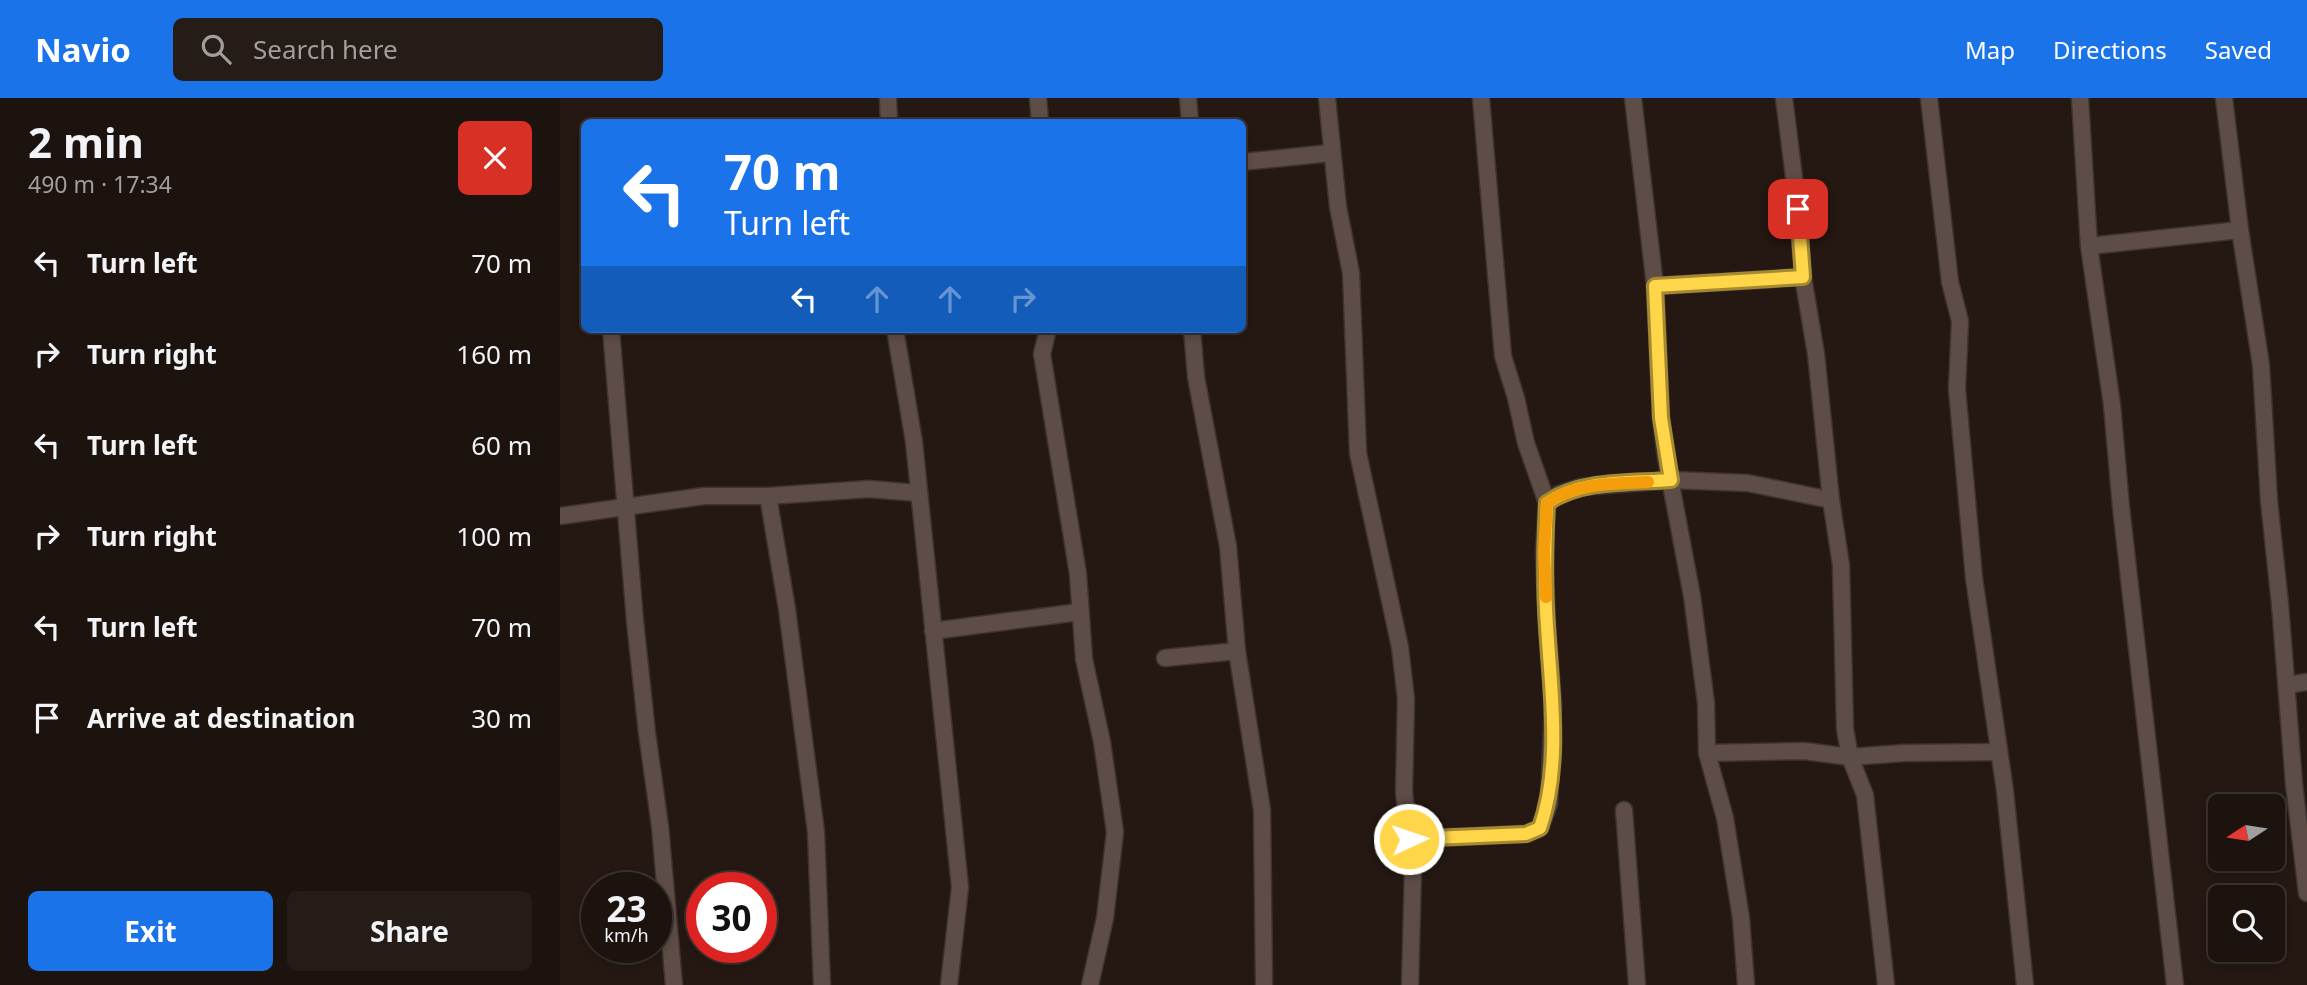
<!DOCTYPE html>
<meta charset="utf-8">
<style>
:root{--surface:#1c120e;--page:#251b17;--text:#f1f3f6;--muted:#a09e9e;--line:#3a322e;--accent:#1a73e8}
body{margin:0;font-family:"Noto Sans",sans-serif;background:var(--page);color:var(--text);height:100vh;display:flex;flex-direction:column;font-size:26px;white-space:nowrap}
*{box-sizing:border-box;margin:0}
p{font-size:23px;color:var(--muted)}
.icon{flex:none;width:38px;height:38px;fill:none;stroke:currentColor;stroke-width:2;stroke-linecap:round;stroke-linejoin:round}
.map{position:relative;flex:1;overflow:hidden}
.sheet{display:flex;flex-direction:column;background:var(--surface);width:560px}
.sheet>*{flex:none}
.hud{position:absolute;left:21px;top:21px;width:665px;height:214px;border-radius:10px;box-shadow:0 4px 10px #0003,0 0 0 2px var(--line);background:#1a73e8;color:#fff;overflow:hidden}
.needle{width:46px;rotate:258deg}
.buttons{position:absolute;left:1648px;top:696px;display:grid;gap:14px}
.buttons a{display:grid;place-items:center;width:77px;height:77px;border-radius:10px;background:var(--surface);box-shadow:0 4px 10px #0003,0 0 0 2px var(--line);font-size:35px}
.speed{position:absolute;left:21px;top:774px;display:flex;gap:14px;font-size:35px;font-weight:700;text-align:center}
.speed>*{display:grid;place-content:center;width:91px;height:91px;border-radius:50%;background:var(--surface);box-shadow:0 4px 10px #0003,0 0 0 2px var(--line);line-height:1}
.speed small{font-size:18px;font-weight:400}
.speed .limit{border:10px solid #d22;background:#fff;color:#111}
.pin{position:absolute;display:grid;place-items:center;width:60px;height:60px;color:#fff;margin:-30px;border-radius:14px;box-shadow:0 4px 10px #0006}
.me{position:absolute;width:77px;margin:-38px;rotate:87deg;stroke-linejoin:round;filter:drop-shadow(0 0 5px #0008)}
.turn{display:flex;align-items:center;gap:24px;height:147px;padding:0 28px;font-size:32px}
.turn .icon{width:91px;height:91px;stroke-width:2.5}
.turn b{display:block;font-size:49px;line-height:60px}
.lanes{display:flex;align-items:center;height:66px;padding:0 28px;background:#0003;justify-content:center;gap:35px;direction:ltr}
.lanes .off{opacity:.35}
.round{display:grid;place-items:center;flex:none;width:74px;height:74px;border-radius:10px;background:var(--page)}
.head{display:flex;align-items:center;justify-content:space-between;height:119px;padding:0 28px}
h1{font-size:42px;font-weight:700;line-height:52px}
.cta{display:flex;gap:14px;margin-top:auto;padding:14px 28px}
.cta a{flex:1;height:80px;border-radius:10px;background:var(--accent);color:#fff;font-size:28px;font-weight:700;line-height:80px;text-align:center}
.cta a+a{background:var(--page);color:var(--text)}
ul{padding:0;list-style:none}
li{display:flex;align-items:center;gap:21px;height:91px;padding:0 28px}
li div{flex:1}
li b{display:block;font-size:26px}
li em{font-style:normal}
header{display:flex;align-items:center;gap:42px;box-sizing:border-box;height:98px;padding:0 35px;background:var(--accent);color:#fff}
header strong{font-size:33px}
nav{display:flex;gap:38px;margin-inline-start:auto;font-size:24px}
.search{width:490px;height:63px;background:var(--page);display:flex;align-items:center;gap:18px;box-sizing:border-box;padding:0 24px;border-radius:10px;color:var(--muted);font-size:26px}
main{display:flex;flex:1;min-height:0}
.map>svg:first-child{display:block}
.lines{fill:none;stroke-linecap:round;stroke-linejoin:round}
.street-casing{stroke:#3d3330;stroke-width:19}
.street{stroke:#5e4d46;stroke-width:16}
.route-casing{stroke:#a68a30;stroke-width:18}
.route{stroke:#ffd54a;stroke-width:12}
.slow{stroke:#f59e0b;stroke-width:12}
</style>
<header>
<strong>Navio</strong>
<div class="search"><svg class="icon" aria-label="search" viewBox="0 0 24 24"><circle cx="10" cy="10" r="6"/><path d="M15 15l6 6"/></svg>Search here</div>
<nav><a>Map</a><a>Directions</a><a>Saved</a></nav>
</header>
<main>
<section class="sheet">
<div class="head"><div><h1>2 min</h1><p>490 m · 17:34</p></div><a class="round" style="background:#d93025;color:#fff"><svg class="icon" aria-label="close" viewBox="0 0 24 24"><path d="M6 6l12 12M18 6L6 18"/></svg></a></div>
<ul>
<li><svg class="icon" aria-label="left" viewBox="0 0 24 24"><path d="M17 20v-9H6M10 6l-5 5 5 5"/></svg><div><b>Turn left</b></div><em>70 m</em></li>
<li><svg class="icon" aria-label="right" viewBox="0 0 24 24"><path d="M7 20v-9h11M14 6l5 5-5 5"/></svg><div><b>Turn right</b></div><em>160 m</em></li>
<li><svg class="icon" aria-label="left" viewBox="0 0 24 24"><path d="M17 20v-9H6M10 6l-5 5 5 5"/></svg><div><b>Turn left</b></div><em>60 m</em></li>
<li><svg class="icon" aria-label="right" viewBox="0 0 24 24"><path d="M7 20v-9h11M14 6l5 5-5 5"/></svg><div><b>Turn right</b></div><em>100 m</em></li>
<li><svg class="icon" aria-label="left" viewBox="0 0 24 24"><path d="M17 20v-9H6M10 6l-5 5 5 5"/></svg><div><b>Turn left</b></div><em>70 m</em></li>
<li><svg class="icon" aria-label="arrive" viewBox="0 0 24 24"><path d="M6 21V4h12l-3 4 3 4H6"/></svg><div><b>Arrive at destination</b></div><em>30 m</em></li>
</ul>
<div class="cta"><a>Exit</a><a>Share</a></div>
</section>
<div class="map">
<svg width="1747" height="887" viewBox="0 0 1747 887">
<rect width="100%" height="100%" fill="#251812"/>
<g class="lines">
<defs>
<g id="street">
<path d="M328,0l1,24"/>
<path d="M478,0l2,24"/>
<path d="M628,0l2,24"/>
<path d="M767,0l11,109 13,66 7,180 42,194 6,52 -2,93 9,78 -3,115"/>
<path d="M1073,0l22,188 6,131 5,41 26,138 14,107 1,50 18,65 16,100 5,67"/>
<path d="M1224,0l14,111 5,68 13,77 15,146 10,65 4,164 5,28 15,38 21,190"/>
<path d="M1369,0l21,184 10,39 -3,68 17,189 31,213 20,194"/>
<path d="M1520,0l9,148 23,159 9,102 54,478"/>
<path d="M1664,0l16,132 21,135 8,136 11,103 14,180 13,109"/>
<path d="M682,64l89,-9"/>
<path d="M1529,148l151,-16"/>
<path d="M1095,188l148,-9"/>
<path d="M51,231l24,292 12,112 13,93 14,159"/>
<path d="M335,231l19,113 46,445 -11,98"/>
<path d="M488,231l-6,25 36,220 6,85 18,83 13,90 -10,86 -15,67"/>
<path d="M632,231l4,48 32,169 9,105 25,159 2,175"/>
<path d="M208,398l19,113 29,223 6,153"/>
<path d="M987,405l12,-9 22,-7 90,-7 77,3 83,17"/>
<path d="M0,418l144,-20h64l101,-7 49,4"/>
<path d="M373,533l146,-19"/>
<path d="M605,560l72,-7"/>
<path d="M1727,587l20,-3"/>
<path d="M1147,655l97,-2 46,6 54,-4 94,-1"/>
<path d="M1064,712l13,175"/>
<path d="M849,741l117,-5 14,-6 9,-24 4,-100 -6,-78 -3,-74 3,-49 -21,-60 -10,-45 -13,-42 -22,-258"/>
</g>
</defs>
<!-- street casing -->
<use href="#street" class="street-casing"/>
<!-- street -->
<use href="#street" class="street"/>
</g>
<g class="lines">
<defs>
<path id="route" d="M849,741l117,-5 14,-6c22,-64 11,-136 7,-202 -3,-41 -2,-82 0,-123 35,-24 83,-20 124,-23l-10,-62 -6,-132 148,-9 -5,-68"/>
</defs>
<!-- route casing -->
<use href="#route" class="route-casing"/>
<!-- route -->
<use href="#route" class="route"/>
<!-- slow -->
<path class="slow" d="M986,499l-2,-45 3,-49c30,-21 66,-19 101,-21"/>
</g>
</svg>
<div class="buttons">
<a><svg class="needle" viewBox="-14 -14 28 28"><path d="M0-13l5 13h-10z" fill="#e53935"/><path d="M0 13l5-13h-10z" fill="#a09e9e"/></svg></a>
<a><svg class="icon" aria-label="search" viewBox="0 0 24 24"><circle cx="10" cy="10" r="6"/><path d="M15 15l6 6"/></svg></a>
</div>
<div class="speed"><div>23<small>km/h</small></div><div class="limit">30</div></div>
<div class="pin" style="left:1238px;top:111px;background:#d93025"><svg class="icon" aria-label="arrive" viewBox="0 0 24 24"><path d="M6 21V4h12l-3 4 3 4H6"/></svg></div>
<svg class="me" style="left:849px;top:741px" viewBox="-20 -20 40 40"><circle r="17" fill="#ffd54a" stroke="#fff" stroke-width="3"/><path d="M0-11L8 9 0 5-8 9z" fill="#fff"/></svg>
<div class="hud">
<div class="turn"><svg class="icon" aria-label="left" viewBox="0 0 24 24"><path d="M17 20v-9H6M10 6l-5 5 5 5"/></svg><div><b>70 m</b>Turn left</div></div>
<div class="lanes"><svg class="icon" aria-label="left" viewBox="0 0 24 24"><path d="M17 20v-9H6M10 6l-5 5 5 5"/></svg><svg class="icon off" aria-label="ahead" viewBox="0 0 24 24"><path d="M12 20V5M6 11l6-6 6 6"/></svg><svg class="icon off" aria-label="ahead" viewBox="0 0 24 24"><path d="M12 20V5M6 11l6-6 6 6"/></svg><svg class="icon off" aria-label="right" viewBox="0 0 24 24"><path d="M7 20v-9h11M14 6l5 5-5 5"/></svg></div>
</div>
</div>
</main>
